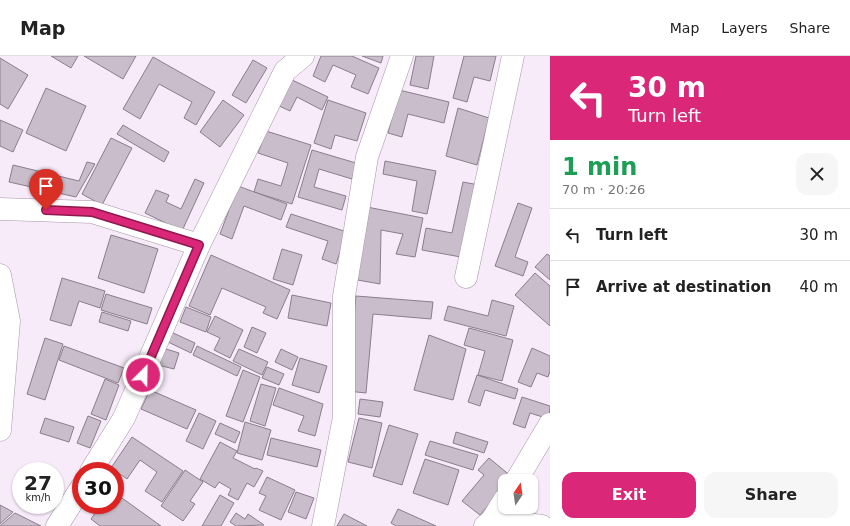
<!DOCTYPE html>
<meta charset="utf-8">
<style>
:root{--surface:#fff;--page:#f6f6f6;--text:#222;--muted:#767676;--line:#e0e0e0;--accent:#db2777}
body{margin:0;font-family:"DejaVu Sans",sans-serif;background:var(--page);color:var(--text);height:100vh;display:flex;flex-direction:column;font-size:15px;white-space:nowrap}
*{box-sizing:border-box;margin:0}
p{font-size:13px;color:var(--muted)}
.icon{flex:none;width:22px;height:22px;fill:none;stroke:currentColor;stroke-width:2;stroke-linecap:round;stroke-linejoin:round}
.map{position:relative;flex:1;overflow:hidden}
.sheet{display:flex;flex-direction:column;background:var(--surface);width:300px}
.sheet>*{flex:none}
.top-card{background:#db2777;color:#fff;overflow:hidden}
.needle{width:26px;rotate:13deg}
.controls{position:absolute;left:498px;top:418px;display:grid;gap:8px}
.controls a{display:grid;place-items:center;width:40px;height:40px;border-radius:8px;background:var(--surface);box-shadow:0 1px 3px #0004;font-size:20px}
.speed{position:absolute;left:12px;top:406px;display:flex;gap:8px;font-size:20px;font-weight:700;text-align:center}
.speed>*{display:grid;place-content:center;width:52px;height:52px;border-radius:50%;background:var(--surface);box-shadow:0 1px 3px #0004;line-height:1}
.speed small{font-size:10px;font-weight:400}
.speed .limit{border:6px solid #d22;background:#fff;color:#111}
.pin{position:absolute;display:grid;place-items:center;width:34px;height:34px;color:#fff;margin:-41px -17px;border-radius:50% 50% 50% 0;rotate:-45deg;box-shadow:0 0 4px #0007}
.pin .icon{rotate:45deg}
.me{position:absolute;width:44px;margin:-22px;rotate:23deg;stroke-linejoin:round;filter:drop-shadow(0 0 3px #0008)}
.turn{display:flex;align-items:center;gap:14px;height:84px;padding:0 12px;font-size:18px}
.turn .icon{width:52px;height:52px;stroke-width:2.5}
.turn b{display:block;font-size:28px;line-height:34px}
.round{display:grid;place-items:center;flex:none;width:42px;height:42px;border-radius:12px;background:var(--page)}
.head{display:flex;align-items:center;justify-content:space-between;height:68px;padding:0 12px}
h1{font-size:24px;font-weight:600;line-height:30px;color:#1e9e55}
.primary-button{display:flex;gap:8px;margin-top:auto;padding:8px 12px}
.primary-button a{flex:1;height:46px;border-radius:12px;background:var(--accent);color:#fff;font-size:16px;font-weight:600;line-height:46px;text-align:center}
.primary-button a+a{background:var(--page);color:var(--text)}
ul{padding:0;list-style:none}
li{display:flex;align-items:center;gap:12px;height:52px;padding:0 12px;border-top:1px solid var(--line)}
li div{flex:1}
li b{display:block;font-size:15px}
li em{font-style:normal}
header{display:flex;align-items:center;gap:24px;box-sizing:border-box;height:56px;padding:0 20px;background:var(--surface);border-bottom:1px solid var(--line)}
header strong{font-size:19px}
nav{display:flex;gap:22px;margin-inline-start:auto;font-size:14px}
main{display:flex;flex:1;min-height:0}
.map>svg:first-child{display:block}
.building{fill:#cabdcb;stroke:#8a7e8c}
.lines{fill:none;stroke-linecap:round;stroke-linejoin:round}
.minor-casing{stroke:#a498a6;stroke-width:23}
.minor{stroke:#fff;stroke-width:22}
.route-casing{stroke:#8e194d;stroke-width:10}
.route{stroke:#db2777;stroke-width:7}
</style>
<header>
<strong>Map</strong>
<nav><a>Map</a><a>Layers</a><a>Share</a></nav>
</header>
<main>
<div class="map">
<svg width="550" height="470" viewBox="0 0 550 470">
<rect width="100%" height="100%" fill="#f7eaf9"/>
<!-- building -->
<g class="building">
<path d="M51,0h27l-7,12z"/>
<path d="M84,0h52l-13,23z"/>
<path d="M321,0h31l27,12 -11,26 -17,-7 5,-12 -23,-10 -8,17 -12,-6z"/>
<path d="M362,0h21l-2,7z"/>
<path d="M416,0h18l-6,33 -18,-4z"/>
<path d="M464,0h32l-6,25 -16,-4 -7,25 -14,-4z"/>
<path d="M153,1l62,35 -19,33 -12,-7 8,-16 -33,-18 -19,35 -17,-10z"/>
<path d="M0,2l28,17 -20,34 -8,-5z"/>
<path d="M253,4l14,8 -21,35 -14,-8z"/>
<path d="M290,23l38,18 -6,13 -25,-13 -7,14 -13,-6z"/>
<path d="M46,32l40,18 -20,45 -40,-18z"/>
<path d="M399,34l50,12 -5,21 -36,-9 -6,23 -14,-4z"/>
<path d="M223,44l21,15 -24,32 -20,-15z"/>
<path d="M328,44l38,13 -9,28 -22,-6 -4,14 -17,-6z"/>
<path d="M458,52l31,10 -12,47 -31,-9z"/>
<path d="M0,64l23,10 -10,22 -13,-6z"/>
<path d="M123,69l46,27 -5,10 -47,-28z"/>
<path d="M266,75l45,14 -19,59 -38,-12 4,-13 23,7 7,-23 -30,-10z"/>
<path d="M111,82l21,10 -30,57 -20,-11z"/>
<path d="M312,94l44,13 -4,16 -33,-10 -5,18 32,9 -4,14 -44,-13z"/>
<path d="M385,105l51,10 -9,43 -15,-3 5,-30 -34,-7z"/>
<path d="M87,106l8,2 -19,33 -67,-15 4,-17 66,16z"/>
<path d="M195,123l9,4 -22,48 -37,-18 11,-23 13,5 -3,7 15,7z"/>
<path d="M463,126l16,3 -18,72 -39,-7 4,-22 26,5z"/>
<path d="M238,130l49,18 -6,16 -37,-14 -12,33 -12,-5z"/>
<path d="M518,147l14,5 -17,49 13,5 -5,14 -28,-10z"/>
<path d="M367,151l56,11 -8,39 -19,-3 7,-20 -22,-4 -1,54 -28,-5z"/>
<path d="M291,158l56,18 -11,32 -14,-5 6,-18 -42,-14z"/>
<path d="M111,179l47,14 -14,44 -46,-15z"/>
<path d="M282,193l20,6 -9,30 -20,-6z"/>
<path d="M547,198l3,2v24l-15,-13z"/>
<path d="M211,199l79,35 -13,29 -14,-6 3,-6 -44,-19 -12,27 -21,-9z"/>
<path d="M535,217l15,13v40l-35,-31z"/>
<path d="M62,222l43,13 -5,17 -21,-7 -8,25 -21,-6z"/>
<path d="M106,238l46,14 -5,16 -46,-14z"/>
<path d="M292,239l39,8 -4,23 -39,-8z"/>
<path d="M356,240l77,6 -2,17 -58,-5 -7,79 -19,-2z"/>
<path d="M492,244l22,6 -8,30 -62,-16 4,-14 40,10z"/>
<path d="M186,251l25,10 -5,15 -26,-10z"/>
<path d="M102,256l29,9 -3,10 -29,-9z"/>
<path d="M215,260l28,14 -13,28 -16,-8 6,-12 -13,-6z"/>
<path d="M252,271l14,6 -9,20 -13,-6z"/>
<path d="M469,272l44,12 -11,41 -24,-6 7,-24 -21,-6z"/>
<path d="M171,276l24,11 -4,10 -25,-12z"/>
<path d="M429,279l37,14 -13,51 -39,-10z"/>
<path d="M45,282l18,6 -18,56 -18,-6z"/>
<path d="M64,290l60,22 -6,15 -59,-23z"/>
<path d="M197,290l44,21 -4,9 -44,-21z"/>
<path d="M163,292l16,5 -5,16 -16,-4z"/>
<path d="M532,292l18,8v15l-2,6 -11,-4 -6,14 -13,-5z"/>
<path d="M239,293l29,13 -6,13 -29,-14z"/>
<path d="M281,293l17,8 -6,13 -17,-8z"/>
<path d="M300,302l27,8 -8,27 -27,-8z"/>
<path d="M267,311l17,7 -5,11 -17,-7z"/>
<path d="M243,314l17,7 -17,45 -17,-6z"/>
<path d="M477,319l41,14 -3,10 -30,-9 -5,16 -12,-4z"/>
<path d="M105,323l14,6 -13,35 -15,-6z"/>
<path d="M261,328l15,4 -11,38 -15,-5z"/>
<path d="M279,332l44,16 -8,32 -17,-5 6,-15 -31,-11z"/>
<path d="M150,334l46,20 -9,19 -46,-20z"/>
<path d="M522,341l28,9 -1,13 -19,-6 -5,15 -12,-4z"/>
<path d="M360,343l23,3 -3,15 -22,-3z"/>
<path d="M199,357l17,8 -13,28 -17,-8z"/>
<path d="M88,360l13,5 -11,27 -13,-5z"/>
<path d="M45,362l29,9 -5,15 -29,-9z"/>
<path d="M359,362l23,5 -10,45 -24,-6z"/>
<path d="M245,366l26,8 -9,30 -25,-7z"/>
<path d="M220,367l20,9 -5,11 -20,-9z"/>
<path d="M389,369l29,9 -16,51 -29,-9z"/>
<path d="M456,376l32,10 -4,11 -31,-10z"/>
<path d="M132,381l51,34 -21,31 -17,-11 12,-19 -17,-12 -13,19 -16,-11z"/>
<path d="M271,382l50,12 -4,17 -50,-12z"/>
<path d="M430,385l48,14 -5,15 -48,-15z"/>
<path d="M220,386l17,9 -4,7 22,11 1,-1 7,3 -9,16 -7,-4 -9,17 -10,-5 3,-6 -12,-7 -4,6 -15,-9z"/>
<path d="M489,402l23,19 -3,4h-4v5l-25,29 -18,-14 22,-26 -6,-5z"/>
<path d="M425,403l34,11 -11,35 -35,-12z"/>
<path d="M185,414l18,12 -13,19 5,3 -12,17 -22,-15z"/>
<path d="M267,421l28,13 -14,30 -22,-10 7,-14 -7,-3z"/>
<path d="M296,436l18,6 -8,21 -18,-7z"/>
<path d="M115,437l46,33h-61l-9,-7 10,-14h14z"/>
<path d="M220,439l14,8 -13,23h-19z"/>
<path d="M0,449l13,7 -13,12z"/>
<path d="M398,453l38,17h-40l-5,-3z"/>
<path d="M15,457l26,13h-41z"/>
<path d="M236,457l9,6 3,-5 16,11 -28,1 -6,-4z"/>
<path d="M344,458l23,12h-30z"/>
</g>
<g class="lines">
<defs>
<g id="minor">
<path d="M0,153l92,3 107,33"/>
<path d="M0,219l9,46 -9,109"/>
<path d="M466,221l47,-221"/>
<path d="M91,415l33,-53 75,-173 86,-174 18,-15"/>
<path d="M516,425l34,-57"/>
<path d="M492,464l50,6"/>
<path d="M57,470l24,-38"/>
<path d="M323,470l21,-109v-121l23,-139 35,-101"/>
<path d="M485,470l7,-6 13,-21"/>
</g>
</defs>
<!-- minor casing -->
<use href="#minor" class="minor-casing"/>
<!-- minor -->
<use href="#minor" class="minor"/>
</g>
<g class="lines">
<defs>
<path id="route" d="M46,154l46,2 107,33 -56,130"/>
</defs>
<!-- route casing -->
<use href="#route" class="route-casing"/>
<!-- route -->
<use href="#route" class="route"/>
</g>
</svg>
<div class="controls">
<a><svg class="needle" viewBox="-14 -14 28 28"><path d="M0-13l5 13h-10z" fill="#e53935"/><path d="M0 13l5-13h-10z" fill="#767676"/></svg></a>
</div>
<div class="speed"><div>27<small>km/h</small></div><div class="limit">30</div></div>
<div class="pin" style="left:46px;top:154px;background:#d93025"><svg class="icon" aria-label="arrive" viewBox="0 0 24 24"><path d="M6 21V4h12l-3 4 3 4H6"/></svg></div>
<svg class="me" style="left:143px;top:319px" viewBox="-20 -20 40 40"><circle r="17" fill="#db2777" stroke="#fff" stroke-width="3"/><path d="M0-11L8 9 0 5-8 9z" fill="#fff"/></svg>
</div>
<section class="sheet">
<div class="top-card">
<div class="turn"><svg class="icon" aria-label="left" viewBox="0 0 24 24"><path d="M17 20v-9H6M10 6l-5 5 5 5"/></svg><div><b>30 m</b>Turn left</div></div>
</div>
<div class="head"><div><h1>1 min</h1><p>70 m · 20:26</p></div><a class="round"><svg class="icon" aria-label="close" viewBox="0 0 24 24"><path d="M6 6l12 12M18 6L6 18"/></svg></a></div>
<ul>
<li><svg class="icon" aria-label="left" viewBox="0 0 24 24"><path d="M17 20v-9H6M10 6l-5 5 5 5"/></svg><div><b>Turn left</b></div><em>30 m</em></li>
<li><svg class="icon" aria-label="arrive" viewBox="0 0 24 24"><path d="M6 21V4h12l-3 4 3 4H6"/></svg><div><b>Arrive at destination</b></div><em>40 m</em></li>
</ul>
<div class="primary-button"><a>Exit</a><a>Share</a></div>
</section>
</main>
